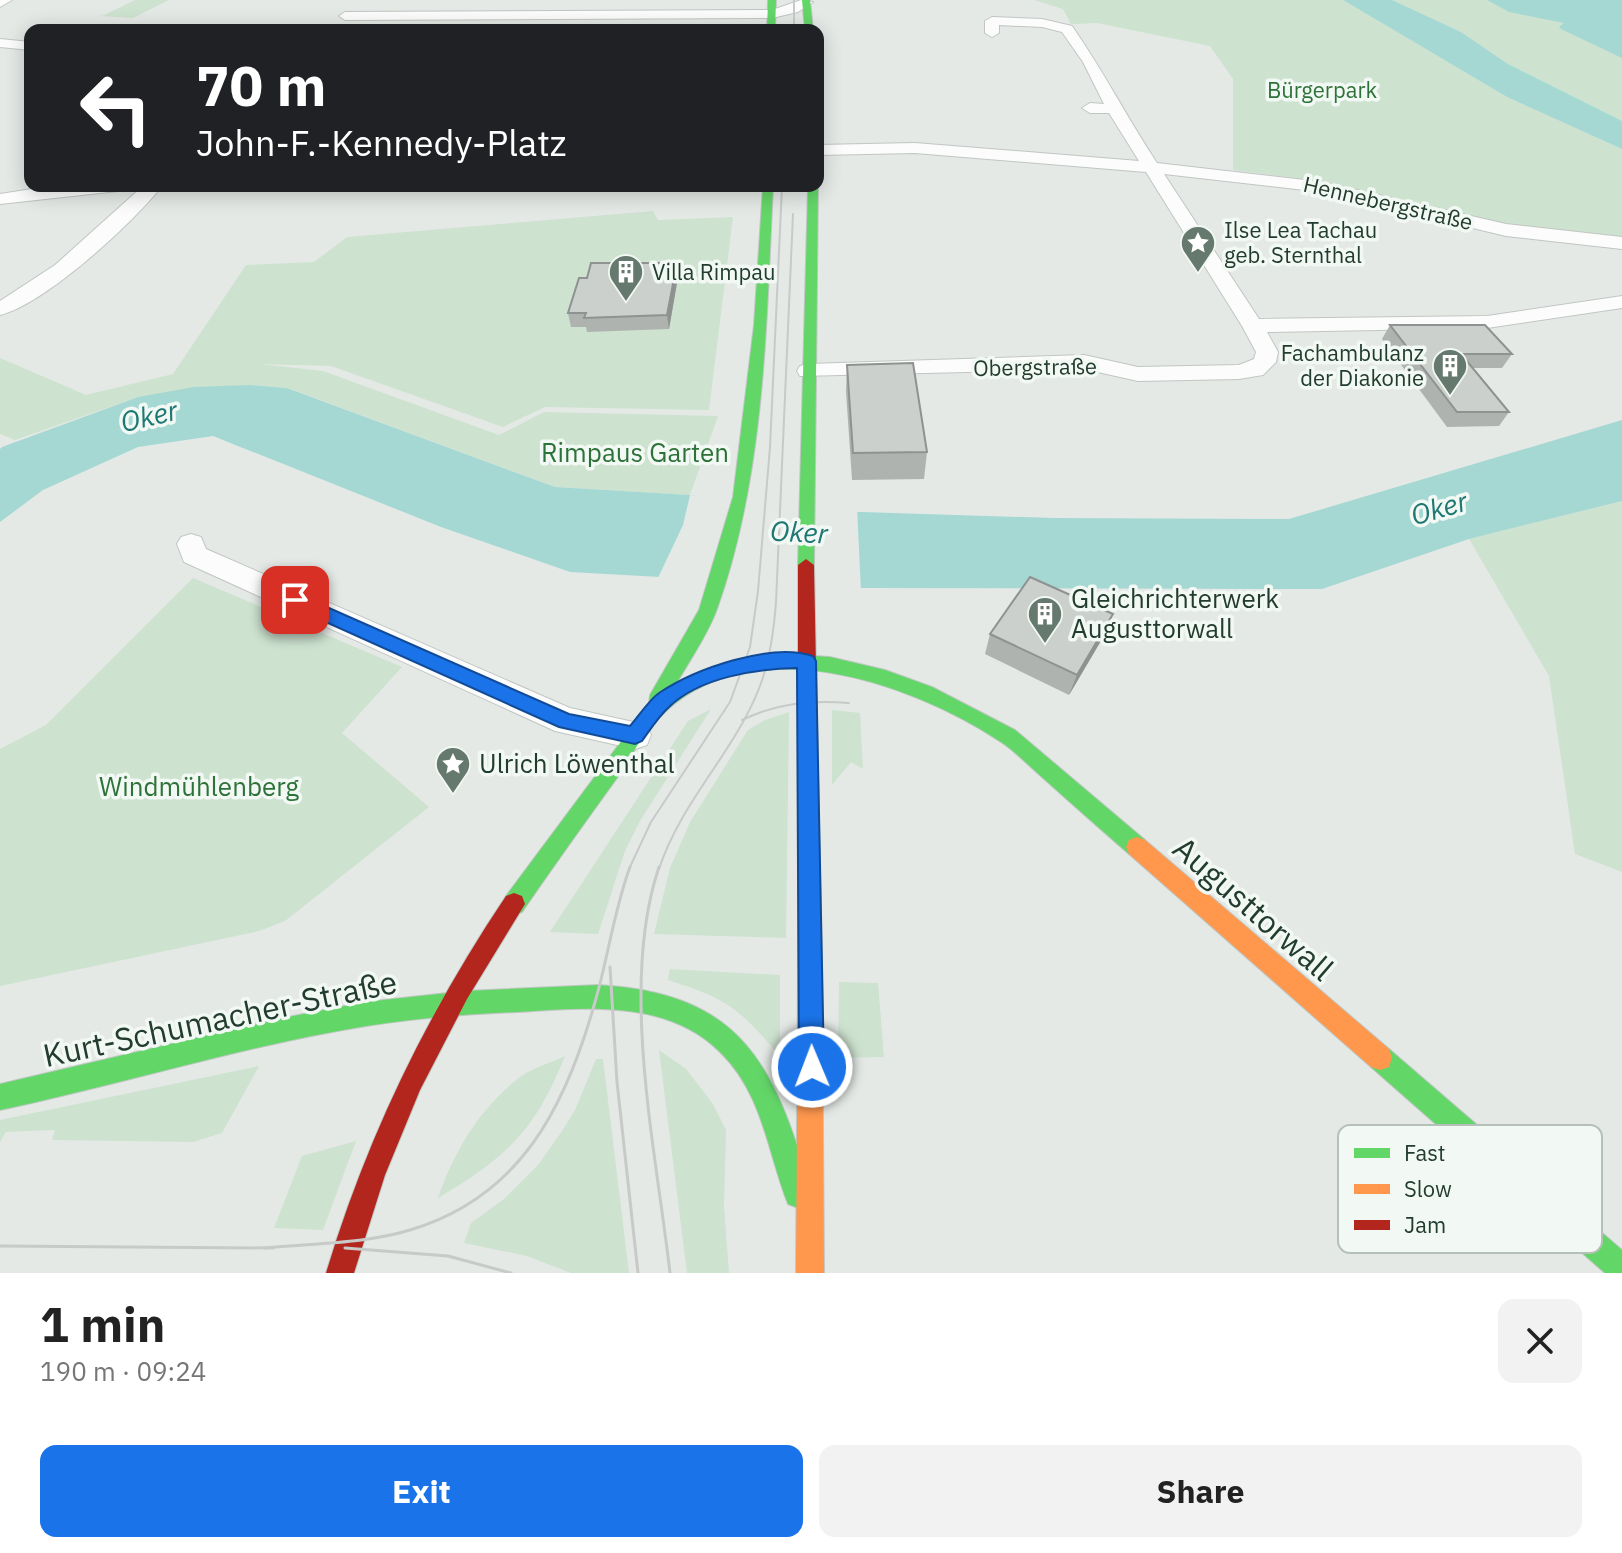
<!DOCTYPE html>
<meta charset="utf-8">
<style>
:root{--surface:#fff;--page:#f2f2f2;--text:#222;--muted:#767676;--accent:#1a73e8}
body{margin:0;font-family:"IBM Plex Sans",sans-serif;background:var(--page);color:var(--text);height:100vh;display:flex;flex-direction:column;font-size:30px;white-space:nowrap}
*{box-sizing:border-box;margin:0}
p{font-size:26px;color:var(--muted)}
.icon{flex:none;width:44px;height:44px;fill:none;stroke:currentColor;stroke-width:2;stroke-linecap:round;stroke-linejoin:round}
.map{position:relative;height:1273px;overflow:hidden}
.sheet{display:flex;flex-direction:column;background:var(--surface);flex:1}
.sheet>*{flex:none}
.banner{position:absolute;left:24px;top:24px;width:800px;height:168px;border-radius:16px;box-shadow:0 4px 20px #0003;background:#202124;color:#fff;overflow:hidden}
.pin{position:absolute;display:grid;place-items:center;width:68px;height:68px;color:#fff;margin:-34px;border-radius:16px;box-shadow:0 4px 12px #0006}
.me{position:absolute;width:88px;margin:-44px;rotate:359deg;stroke-linejoin:round;filter:drop-shadow(0 0 6px #0008)}
.turn{display:flex;align-items:center;gap:28px;height:168px;padding:0 40px;font-size:36px}
.turn .icon{width:104px;height:104px;stroke-width:2.5}
.turn b{display:block;font-size:56px;line-height:68px}
.round{display:grid;place-items:center;flex:none;width:84px;height:84px;border-radius:16px;background:var(--page)}
.headline{display:flex;align-items:center;justify-content:space-between;height:136px;padding:0 40px}
h1{font-size:48px;font-weight:700;line-height:60px}
.action{display:flex;gap:16px;margin-top:auto;padding:16px 40px}
.action a{flex:1;height:92px;border-radius:16px;background:var(--accent);color:#fff;font-size:32px;font-weight:700;line-height:92px;text-align:center}
.action a+a{background:var(--page);color:var(--text)}
.map>svg:first-child{display:block}
.green{fill:#cde2cf}
.water{fill:#a5d8d3}
.pier{fill:#e4e9e6}
.lines{fill:none;stroke-linecap:round;stroke-linejoin:round}
.street-casing{stroke:#c1c6c3;stroke-width:2}
.fast-casing{stroke:#bfc7c3;stroke-width:2}
.slow-casing{stroke:#bfc7c3;stroke-width:2}
.jam-casing{stroke:#bfc7c3;stroke-width:2}
.street{fill:#fbfcfb;fill-rule:evenodd}
.fast{fill:#63d668;fill-rule:evenodd}
.slow{fill:#ff974d;fill-rule:evenodd}
.jam{fill:#b3261e;fill-rule:evenodd}
.tram-far1{stroke:#c7cac8;stroke-width:2}
.tram{stroke:#c7cac8;stroke-width:3}
.wall{fill:#afb3b0}
.shaded-wall{fill:#8e9290}
.building{fill:#cbd0cd;stroke:#8e9290;stroke-width:2}
.route{fill:#1a73e8;stroke:#114b97;stroke-width:2}
.labels{text-anchor:middle;stroke-width:7;stroke-linejoin:round;paint-order:stroke}
.far-park-label{font-size:22px;fill:#2d7238;stroke:#f2f8f3}
.far-street-label{font-size:22px;fill:#223c2f;stroke:#f2f8f3}
.far-poi-label{font-size:22px;fill:#223c2f;stroke:#f2f8f3;text-anchor:start}
.park-label{font-size:26px;fill:#2d7238;stroke:#f2f8f3}
.poi-label{font-size:26px;fill:#223c2f;stroke:#f2f8f3;text-anchor:start}
.water-label{font-size:28px;font-style:italic;fill:#1d7772;stroke:#f2f8f3}
.near-street-label{font-size:32px;fill:#223c2f;stroke:#f2f8f3}
.key{fill:#f2f8f3;stroke:#b4c0b8;stroke-width:2}
.key-label{font-size:22px;fill:#223c2f}
</style>
<div class="map">
<svg width="1622" height="1273" viewBox="0 0 1622 1273">
<rect width="100%" height="100%" fill="#e4e9e6"/>
<!-- green -->
<g class="green">
<path d="M135,0h34l-36,18 -31,-2z"/>
<path d="M1034,0h309l164,97 115,52v89l-112,-13 -184,-43 -93,-12v-91l-23,-33 -113,-23 -26,1 -8,-15z"/>
<path d="M1392,0h230v121l-114,-57 -47,-32z"/>
<path d="M653,211l5,9 75,-3 -24,193 -164,-3 -42,20 -172,-61 -72,-2 64,7 176,64 45,-23 174,4 -28,79 -135,-8 -267,-99 -38,-3 -112,12 -123,43 -15,-6v-76l86,37 87,-21 73,-109 68,-3 33,-25z"/>
<path d="M1622,501v371l-47,-18 -26,-178 -80,-137z"/>
<path d="M193,578l209,89 -60,66 87,74 -144,114 -26,10 -259,55v-237l46,-24z"/>
<path d="M711,709l-71,112 -15,30 -27,83 -48,-2 138,-211z"/>
<path d="M832,710l28,3 3,56 -12,-7 -19,23z"/>
<path d="M789,712l-3,226 -132,-4 16,-66 20,-46 58,-92 17,-10z"/>
<path d="M670,969l110,6v81c-42,-48 -50,-56 -112,-76z"/>
<path d="M839,982l39,1 6,74 -46,1z"/>
<path d="M659,1050l27,19 27,35 13,26 -2,77 5,66h-42z"/>
<path d="M565,1056c-30,75 -59,102 -127,142 16,-47 42,-90 82,-121 12,-9 31,-14 45,-21z"/>
<path d="M596,1059h7l26,214h-58l-44,-17 -63,-13 7,-20 33,-24 34,-34 24,-34 13,-21z"/>
<path d="M259,1066l-37,67 -29,9 -141,-2 3,-10 -49,2 -6,10v-22z"/>
<path d="M356,1141l-33,89 -49,-2 28,-72z"/>
</g>
<!-- water -->
<g class="water">
<path d="M1343,0h49l69,32 47,32 114,57v28l-115,-52z"/>
<path d="M1487,0h135v58l-61,-29 -2,-2 5,-4 -55,-11z"/>
<path d="M250,385l37,3 268,99 135,8 140,16 224,7 235,1 333,-99v81l-153,38 -147,50 -461,-1 -291,-16 -129,-45 -228,-91 -75,11 -95,43 -43,32v-73l2,-2 136,-50 56,-10z"/>
</g>
<!-- pier -->
<path class="pier" d="M690,495l167,12 4,84 -205,-9 27,-57z"/>
<g class="lines">
<defs>
<g id="street">
<path d="M0,0h12l-12,7z"/>
<path d="M801,0l12,2 -15,10 -26,6 -427,2 -6,-4 6,-4 427,-2z"/>
<path d="M992,17l50,2 30,7c31,44 55,92 85,137l165,19 184,42 116,13v12l-116,-13 -184,-44 -158,-18 95,145 228,-3 135,-20v12l-135,20 -220,4 11,20 -2,10 -13,13 -24,4 -101,2 -54,-12 -284,7 -3,-5 3,-5 8,-2 276,-9 54,12 101,-2 15,-6 2,-7 -14,-26 -96,-154 -231,-19 -97,2v-10l97,-2 224,18 -30,-48h-19l-8,-5 8,-5 14,1 -21,-42 -21,-30 -20,-5 -43,-2v8l-7,4 -7,-4v-12z"/>
<path d="M0,39l30,3v8l-30,-3z"/>
<path d="M51,186h76l-9,5 -118,13v-10z"/>
<path d="M143,186h19c-29,37 -117,118 -162,129v-14l55,-36z"/>
<path d="M191,534l10,3 5,12 364,159 77,17 4,10 -4,10 -12,4 -80,-18 -371,-169 -7,-18 4,-7z"/>
</g>
<g id="fast">
<path d="M768,0h8l-1,30h-8z"/>
<path d="M802,0h8l3,30h-8z"/>
<path d="M763,186h10c-7,141 -8,288 -56,423 -9,25 -27,51 -41,75l58,-24 47,-6 49,3 55,13 47,17 83,43 130,110 3,7 -3,7 -8,3 -8,-3c-29,-25 -58,-51 -86,-76 -14,-12 -27,-26 -42,-36 -90,-60 -254,-117 -342,-24 -17,17 -29,40 -42,60 -32,44 -64,89 -95,134l-8,3 -8,-3 -3,-8 3,-8 143,-192 1,-9 49,-85 34,-113 21,-172z"/>
<path d="M808,186h10l-4,379 -8,6 -8,-6z"/>
<path d="M598,985c146,8 177,82 214,209l-4,10 -10,4 -10,-4c-21,-53 -25,-111 -69,-153 -53,-52 -134,-43 -202,-39 -50,2 -101,6 -151,14 -123,20 -243,58 -366,84v-26l273,-64 92,-18 101,-11z"/>
<path d="M1380,1046l9,3 233,201v23h-17l-234,-206 -3,-9 3,-9z"/>
</g>
<g id="slow">
<path d="M1137,837l8,3 244,209 3,9 -3,9 -9,3 -9,-3 -242,-213 -3,-7 3,-7z"/>
<path d="M810,965l8,4 4,8 2,296h-28l2,-296 4,-8z"/>
</g>
<g id="jam">
<path d="M806,559l8,6 8,412 -4,8 -8,4 -8,-4 -4,-8v-412z"/>
<path d="M514,893l8,3 3,8 -58,95 -47,91 -35,85 -31,98h-28c41,-136 101,-259 180,-377z"/>
</g>
</defs>
<!-- street casing -->
<use href="#street" class="street-casing"/>
<!-- fast casing -->
<use href="#fast" class="fast-casing"/>
<!-- slow casing -->
<use href="#slow" class="slow-casing"/>
<!-- jam casing -->
<use href="#jam" class="jam-casing"/>
<!-- street -->
<use href="#street" class="street"/>
<!-- fast -->
<use href="#fast" class="fast"/>
<!-- slow -->
<use href="#slow" class="slow"/>
<!-- jam -->
<use href="#jam" class="jam"/>
<!-- tram-far1 -->
<g class="tram-far1">
<path d="M794,0v30"/>
<path d="M742,720c35,-17 69,-20 107,-17"/>
<path d="M629,869l22,-47 79,-120 20,-55 8,-56 12,-144 12,-261"/>
<path d="M659,869c22,-68 76,-117 101,-183 10,-27 14,-56 16,-84l17,-388"/>
</g>
<!-- tram -->
<g class="tram">
<path d="M659,867c-40,118 -3,283 11,406"/>
<path d="M610,967l7,115 21,191"/>
<path d="M0,1246l273,2"/>
<path d="M265,1248c48,-5 99,-4 145,-18 111,-33 156,-124 185,-228 13,-44 19,-92 35,-135"/>
<path d="M345,1248l103,8 63,17"/>
</g>
</g>
<!-- wall -->
<g class="wall">
<path d="M678,277l-9,52 -82,3 -1,-5h-15l-3,-14 19,-35z"/>
<path d="M1390,325l122,29 -10,14h-29l36,44 -10,14 -52,1 -65,-88z"/>
<path d="M847,365l80,87 -3,27 -72,1 -6,-88z"/>
<path d="M990,634h115l-36,61 -84,-41z"/>
</g>
<!-- shaded-wall -->
<g class="shaded-wall">
<path d="M677,263l1,14 -9,52 -2,-14z"/>
<path d="M1113,614l-8,20 -36,61 8,-20z"/>
</g>
<!-- building -->
<g class="building">
<path d="M591,263h86l-10,52 -83,3 2,-5h-18l11,-35h8z"/>
<path d="M1390,325h95l27,29h-51l48,58h-52z"/>
<path d="M913,363l14,89 -74,1 -6,-88z"/>
<path d="M1030,577l83,37 -36,61 -87,-41z"/>
</g>
<!-- route -->
<path class="route" d="M295,593l274,121 61,12c9,-10 18,-25 29,-33 36,-24 111,-51 154,-37l3,5 8,406 -3,9 -9,4 -9,-4 -4,-9 -2,-399c-41,1 -97,9 -128,39 -11,10 -19,23 -27,34l-7,3 -76,-17 -271,-122 -2,-5z"/>
<!-- icons -->
<defs>
<symbol id="sight-pin" viewBox="-11 -11 22 30"><path d="M0 17L-7.5 6A9.5 9.5 0 1 1 7.5 6Z" fill="#66796f" stroke="#f2f8f3"/><path d="M0-6L1.8-2.2L6-1.7L2.9 1.2L3.7 5.4L0 3.3L-3.7 5.4L-2.9 1.2L-6-1.7L-1.8-2.2Z" fill="#fff"/></symbol>
<symbol id="building-pin" viewBox="-11 -11 22 30"><path d="M0 17L-7.5 6A9.5 9.5 0 1 1 7.5 6Z" fill="#66796f" stroke="#f2f8f3"/><path d="M-4-6H4V6H1V3H-1V6H-4ZM-2.5-4.3h1.7v1.8h-1.7ZM.8-4.3h1.7v1.8H.8ZM-2.5-1h1.7V.8h-1.7ZM.8-1h1.7V.8H.8Z" fill="#fff"/></symbol>
</defs>
<g fill-rule="evenodd">
<use href="#sight-pin" x="1178" y="223" width="40" height="54"/>
<use href="#building-pin" x="606" y="252" width="40" height="54"/>
<use href="#building-pin" x="1430" y="346" width="40" height="54"/>
<use href="#building-pin" x="1025" y="594" width="40" height="54"/>
<use href="#sight-pin" x="433" y="744" width="40" height="54"/>
</g>
<g class="labels">
<!-- far-park labels -->
<g class="far-park-label">
<text x="1322" y="98">Bürgerpark</text>
</g>
<!-- far-street labels -->
<g class="far-street-label">
<text transform="translate(1388 203) rotate(13)" y="8">Hennebergstraße</text>
<text transform="translate(1035 367) rotate(-1)" y="8">Obergstraße</text>
</g>
<!-- far-poi labels -->
<g class="far-poi-label">
<text x="1224" y="238">Ilse Lea Tachau<tspan x="1224" dy="25">geb. Sternthal</tspan></text>
<text x="652" y="280">Villa Rimpau</text>
<text x="1424" y="361" text-anchor="end">Fachambulanz<tspan x="1424" dy="25">der Diakonie</tspan></text>
</g>
<!-- park labels -->
<g class="park-label">
<text x="635" y="462">Rimpaus Garten</text>
<text x="199" y="796">Windmühlenberg</text>
</g>
<!-- poi labels -->
<g class="poi-label">
<text x="1071" y="608">Gleichrichterwerk<tspan x="1071" dy="30">Augusttorwall</tspan></text>
<text x="479" y="773">Ulrich Löwenthal</text>
</g>
<!-- water labels -->
<g class="water-label">
<text transform="translate(149 416) rotate(-13)" y="10">Oker</text>
<text transform="translate(1439 508) rotate(-16)" y="10">Oker</text>
<text transform="translate(799 532) rotate(3)" y="10">Oker</text>
</g>
<!-- near-street labels -->
<g class="near-street-label">
<text transform="translate(1253 909) rotate(41)" y="11">Augusttorwall</text>
<text transform="translate(220 1019) rotate(-12)" y="11">Kurt-Schumacher-Straße</text>
</g>
</g>
<!-- legend -->
<rect x="1338" y="1125" width="264" height="128" rx="12" class="key"/>
<rect x="1354" y="1148" width="36" height="10" fill="#63d668"/>
<rect x="1354" y="1184" width="36" height="10" fill="#ff974d"/>
<rect x="1354" y="1220" width="36" height="10" fill="#b3261e"/>
<g class="key-label">
<text x="1404" y="1161">Fast</text>
<text x="1404" y="1197">Slow</text>
<text x="1404" y="1233">Jam</text>
</g>
</svg>
<div class="pin" style="left:295px;top:600px;background:#d93025"><svg class="icon" aria-label="arrive" viewBox="0 0 24 24"><path d="M6 21V4h12l-3 4 3 4H6"/></svg></div>
<svg class="me" style="left:812px;top:1067px" viewBox="-20 -20 40 40"><circle r="17" fill="#1a73e8" stroke="#fff" stroke-width="3"/><path d="M0-11L8 9 0 5-8 9z" fill="#fff"/></svg>
<div class="banner">
<div class="turn"><svg class="icon" aria-label="left" viewBox="0 0 24 24"><path d="M17 20v-9H6M10 6l-5 5 5 5"/></svg><div><b>70 m</b>John-F.-Kennedy-Platz</div></div>
</div>
</div>
<section class="sheet">
<div class="headline"><div><h1>1 min</h1><p>190 m · 09:24</p></div><a class="round"><svg class="icon" aria-label="close" viewBox="0 0 24 24"><path d="M6 6l12 12M18 6L6 18"/></svg></a></div>
<div class="action"><a>Exit</a><a>Share</a></div>
</section>
